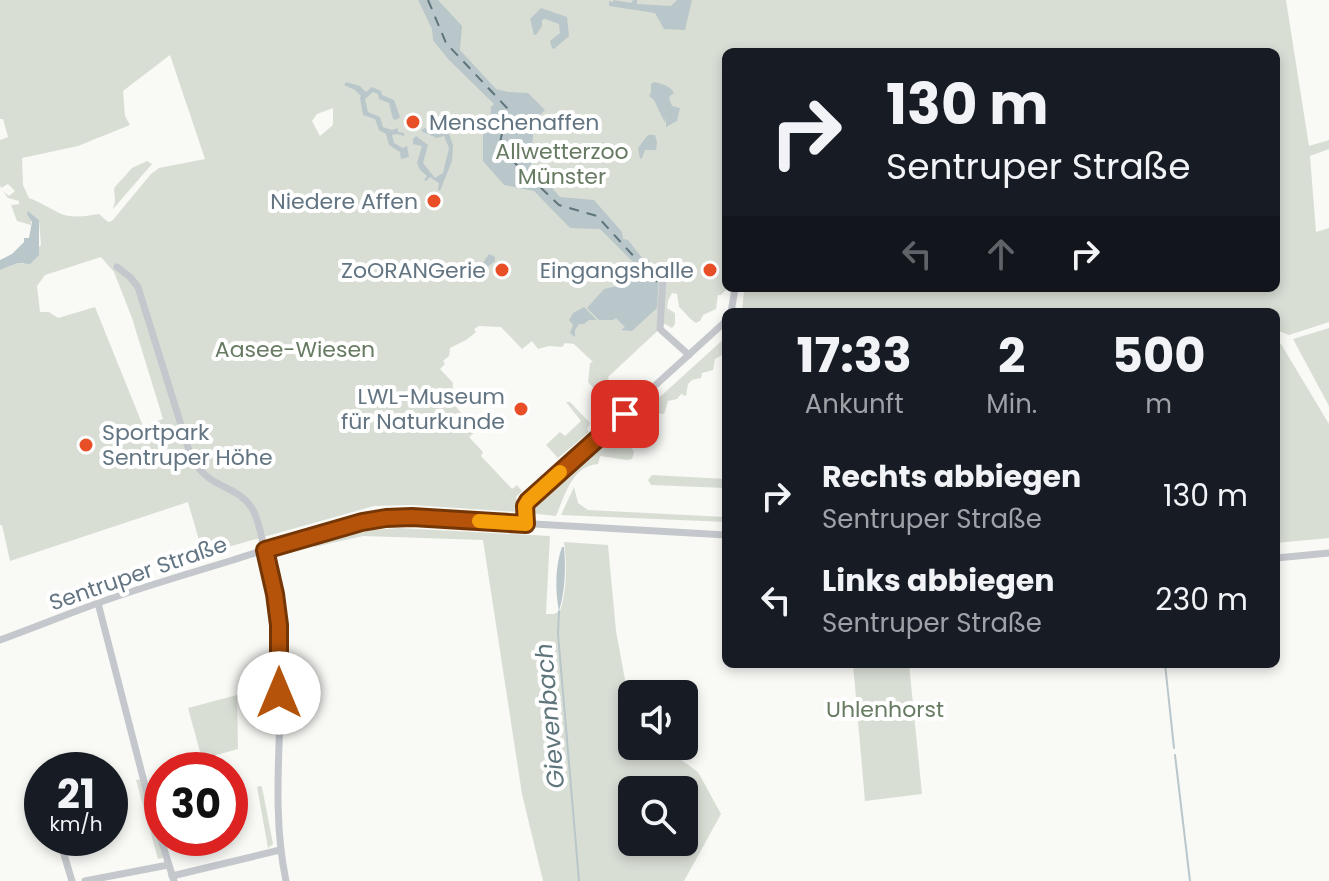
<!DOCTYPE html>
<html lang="de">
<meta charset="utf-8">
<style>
:root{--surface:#171b24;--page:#242831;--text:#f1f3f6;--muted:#9ea1a6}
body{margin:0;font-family:Poppins,sans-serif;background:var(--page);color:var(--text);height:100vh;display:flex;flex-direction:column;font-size:30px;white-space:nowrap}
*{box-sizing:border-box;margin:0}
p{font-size:26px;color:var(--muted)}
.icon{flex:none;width:44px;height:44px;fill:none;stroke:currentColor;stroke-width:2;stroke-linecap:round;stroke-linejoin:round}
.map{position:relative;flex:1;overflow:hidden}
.side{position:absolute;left:722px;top:308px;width:558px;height:360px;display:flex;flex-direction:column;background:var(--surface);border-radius:12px;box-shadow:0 4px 12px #0003}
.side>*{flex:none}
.top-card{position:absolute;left:722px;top:48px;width:558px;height:244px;border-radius:12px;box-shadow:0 4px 12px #0003;background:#171b24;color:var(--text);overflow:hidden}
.fabs{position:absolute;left:618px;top:680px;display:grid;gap:16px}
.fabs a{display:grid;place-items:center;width:80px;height:80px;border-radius:12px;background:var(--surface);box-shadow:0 4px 12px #0003;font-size:40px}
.speed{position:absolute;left:24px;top:752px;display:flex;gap:16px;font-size:40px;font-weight:700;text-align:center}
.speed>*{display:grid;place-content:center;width:104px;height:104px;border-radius:50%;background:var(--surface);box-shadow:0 4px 12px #0003;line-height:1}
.speed small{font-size:20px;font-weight:400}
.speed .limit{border:12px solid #d22;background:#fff;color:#111}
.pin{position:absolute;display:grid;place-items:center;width:68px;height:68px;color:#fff;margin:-34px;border-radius:16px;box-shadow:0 4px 12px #0006}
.me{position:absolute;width:88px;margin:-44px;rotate:0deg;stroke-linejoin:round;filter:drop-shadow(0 0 6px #0008)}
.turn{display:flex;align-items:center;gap:28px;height:168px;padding:0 32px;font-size:36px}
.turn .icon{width:104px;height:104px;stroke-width:2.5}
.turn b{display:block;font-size:56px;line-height:68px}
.lanes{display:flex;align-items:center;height:76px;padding:0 32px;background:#0003;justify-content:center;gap:40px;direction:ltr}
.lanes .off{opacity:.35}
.eta{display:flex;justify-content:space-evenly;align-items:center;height:136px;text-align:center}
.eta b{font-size:48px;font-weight:700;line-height:56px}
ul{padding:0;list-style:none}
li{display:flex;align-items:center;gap:24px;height:104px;padding:0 32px}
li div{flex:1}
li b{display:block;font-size:30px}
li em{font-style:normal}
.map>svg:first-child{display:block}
.green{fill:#d9ded5;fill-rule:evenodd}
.water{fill:#b9c6ca}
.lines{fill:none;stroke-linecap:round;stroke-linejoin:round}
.stream{stroke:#b9c6ca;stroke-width:2}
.ferry{stroke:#5e757c;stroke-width:2;stroke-dasharray:10 8;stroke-linecap:butt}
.minor{stroke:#c4c8cc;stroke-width:7}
.route-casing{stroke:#753606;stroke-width:20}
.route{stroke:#b45309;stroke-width:14}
.slow{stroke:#f59e0b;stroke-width:14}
.poi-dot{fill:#e84f27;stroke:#fff;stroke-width:3}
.labels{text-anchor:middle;stroke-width:8;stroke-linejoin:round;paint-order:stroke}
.poi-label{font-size:22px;fill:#637582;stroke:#fff;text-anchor:end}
.park-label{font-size:22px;fill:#677a62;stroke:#fff}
.street-label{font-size:22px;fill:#637582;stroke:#fff}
.water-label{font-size:24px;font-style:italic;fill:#5e757c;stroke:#fff}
</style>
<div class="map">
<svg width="1329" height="881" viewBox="0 0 1329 881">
<rect width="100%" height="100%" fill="#f9f9f6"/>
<!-- green -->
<g class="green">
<path d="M0,0h1286l23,146 20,-6v9l-19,7 6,76 13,-4v94l-40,13 -13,-5v-18h-532l-2,-1 2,-20 -16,-3 -7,7h-3l-2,14 -13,6 -3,6 -4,2c-7,-4 -11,-11 -17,-16l-2,-13 -5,-1 -4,8 -1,7 8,5v11l-3,4 -7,-4 -57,53 3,9 -7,6 -8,-1 -8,-9 2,-19 3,-1 -19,-18 -9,-1 -3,4 -13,-1 -11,3 -6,-8 -10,8 -21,-22 -22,-1 -5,3 2,3 -10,8 -16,8 -1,8 -6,5 2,3 -5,5 13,14 -1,19 24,29 -7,6 14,15 -2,4 31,33 5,-4 5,6 -6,6 2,15 -107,-7 -37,1 -171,48 -15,-52 -178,59 -8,-36h-2v-255l18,-7 6,1 17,-19 -2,-25 -11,-9 3,8v6l-14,-4 -6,-16 8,-1v-3l-11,-3 -5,-7 6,5 6,-5 -7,-7 -7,4 -1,-3v-45l8,-3 -5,-18h-3zM726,52h550v236h-550zM170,55l35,104 -46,9 -8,6 -39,47 -4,1 -9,-8c-13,2 -27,5 -40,-1 -10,-5 -19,-11 -30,-15l-6,-13 -1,-27 56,-12 52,-21 -5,-9 -2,-25zM333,108v17l-13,11 -8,-15 5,-7zM101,257l13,15 18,46 31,101 -20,7 -48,-119 -37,11 -9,-6h-9l-3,-26 8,-11z"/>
<path d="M147,161l5,3 -39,45 2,-8 -1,-13 18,-20z"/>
<path d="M1329,328v78l-36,-67z"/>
<path d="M726,337l-2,17 -9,5 -2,11 -11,3 -1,5 -9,2 -4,4 -2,12 -5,-2 -4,5 -9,2 -4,13 -7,-1 -5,2 -2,6h-6l-5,3 -3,16 -6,6 4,6 -2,7 -5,1 -27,-4 -2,8c-26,2 -33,31 -42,52l-27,-3 2,-8 76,-67 3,3 10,-8z"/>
<path d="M1276,343l5,1 48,80v114l-53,5z"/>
<path d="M566,402h4l20,21 -3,6 2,3 -31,26 -12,-13 14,-13 5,4 16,-15z"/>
<path d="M652,475l74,4v9l-75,-3 -3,-5z"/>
<path d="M574,487l4,16 10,7 138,7v5l-165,-7z"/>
<path d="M399,528l151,8 -4,78h8l6,-3c7,-21 7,-47 4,-69l44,3 8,86 16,87v28h30l36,26 23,42 -37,67h-141l-21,-87 -39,-254 -120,-4 -49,11v-2l58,-15zM632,790h52v52h-52z"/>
<path d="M853,664h56l13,130 -57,7z"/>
<path d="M237,695l1,54 -36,10 -14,-51z"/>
<path d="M142,779l21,79 -5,1 -22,-79z"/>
<path d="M260,786l2,1 11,57 -5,4 -11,-61z"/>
</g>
<!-- water -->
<g class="water">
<path d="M418,0h20l24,26 -2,24 36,39 12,3 20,1 17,17 -11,11 -3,43 29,33 34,3 28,32 1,7 5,1 15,19 3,-1 13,14 -2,36 -25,23 -11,-1 4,-3 -9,-9 -3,2h-14l-12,-12 17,-19 13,-3 20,-20 -37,-37 -30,-1 -36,-37 -30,-6 -21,-24v-31l7,-7 1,-16 3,-3 -46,-45 -15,-19 -1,-11z"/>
<path d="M614,0l17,3 2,-3h4v4l34,2 6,-6h15l-7,30 -21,-1 -9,-16 -46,-7v-5l4,1z"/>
<path d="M541,8l26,9 2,19 -15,13 -2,-1 -2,-7 10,-8 -1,-9 -14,-5 -3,1v6l-6,9h-2l-4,-16z"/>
<path d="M346,82l14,4 6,6 6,-5 9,4 1,4 12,5 6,17 -4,3 -3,-1 -4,-16 -10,-4 -1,-5 -5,-2 -8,7 3,13 12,5 3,10 9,3 6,-2v4l6,1v3l-7,-2 -5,1 2,8 9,5 4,-2 2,11 -8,2 -1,-7 -11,-7 -3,-11 -7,-4 -4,-11 -12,-4 -3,-17 1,-2 -6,-6 -11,-5z"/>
<path d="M654,82c9,2 16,4 20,11l-3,2 -2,3 3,8 8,2 -3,13 -11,6v-11l-1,7 -11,-23 -5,-4 2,-4v-8z"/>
<path d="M424,128l11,4 13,-1 5,14 -1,16 -12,30 -2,-1 1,-7 -9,-6 -4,4 -2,-1 3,-4 -7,-6 -3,-7 5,-17 -9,-2v-5l3,-3 12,9 -5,18 12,15 8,-5 6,-25 -5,-12 -7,2 -16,-7z"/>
<path d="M648,135h7l2,7 -1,8h-11l-3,8 -2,1 -2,-11z"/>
<path d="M28,211l11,9v35l-9,9 -12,-1 -18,7v-10l12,-6 12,-12v-4h5l3,-16 -5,-8z"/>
<path d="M489,254l6,3v4l-9,7 1,4 -7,6 -7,-2 -2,-7 -3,-2 8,-1 -1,-3h8z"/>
<path d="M584,307l13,13h-8l-5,4h-5l-4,6v7l-5,-4 3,-8 -4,-5 4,-7z"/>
<path d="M562,547h2c2,20 1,45 -5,64 -4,-20 -4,-45 3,-64z"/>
</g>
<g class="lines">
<!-- stream -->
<g class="stream">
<path d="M559,611l-1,23 21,247"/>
<path d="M1165,664l9,84"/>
<path d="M1175,755l15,126"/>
</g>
<!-- ferry -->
<path class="ferry" d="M428,0l18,43 61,65 -8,40 60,57 38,11 61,67"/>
<!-- minor -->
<g class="minor">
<path d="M117,267l13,10 8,10 54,173c5,6 10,13 17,18 15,11 33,13 44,32 8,16 10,35 14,53 6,24 11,48 13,73 5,82 -11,164 6,245"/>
<path d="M663,276l-3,53 29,26"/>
<path d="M731,312l4,-23"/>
<path d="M526,524l-1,-18 3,-5 198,-180"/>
<path d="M1276,558l53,-5"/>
<path d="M98,603l51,198 25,80"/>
<path d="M0,640c33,-12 65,-25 98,-37 44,-16 90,-29 135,-43 58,-18 118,-41 179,-43l314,18"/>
<path d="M59,838l13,43"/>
<path d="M172,876l108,-26"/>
<path d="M85,881l83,-16"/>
</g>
</g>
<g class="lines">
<defs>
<path id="route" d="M279,693v-68l-4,-31 -10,-44 97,-28 24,-4 26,-1 114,7 -1,-18 3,-5 97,-87"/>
</defs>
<!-- route casing -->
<use href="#route" class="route-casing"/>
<!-- route -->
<use href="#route" class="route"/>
<!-- slow -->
<path class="slow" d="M479,521l47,3 -1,-18 3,-5 32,-29"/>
</g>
<!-- markers -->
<g class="poi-dot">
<circle cx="413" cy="122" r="8"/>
<circle cx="434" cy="201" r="8"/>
<circle cx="502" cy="270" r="8"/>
<circle cx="710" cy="270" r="8"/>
<circle cx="521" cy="409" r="8"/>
<circle cx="86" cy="445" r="8"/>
</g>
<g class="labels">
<!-- poi labels -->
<g class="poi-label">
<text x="429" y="130" text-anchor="start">Menschenaffen</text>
<text x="418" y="209">Niedere Affen</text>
<text x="486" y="278">ZoORANGerie</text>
<text x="694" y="278">Eingangshalle</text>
<text x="505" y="404">LWL-Museum<tspan x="505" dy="25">für Naturkunde</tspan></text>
<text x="102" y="440" text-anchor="start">Sportpark<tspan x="102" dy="25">Sentruper Höhe</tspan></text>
</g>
<!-- park labels -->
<g class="park-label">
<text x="562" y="159">Allwetterzoo<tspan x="562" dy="25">Münster</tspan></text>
<text x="295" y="357">Aasee-Wiesen</text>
<text x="885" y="717">Uhlenhorst</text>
</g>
<!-- street labels -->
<g class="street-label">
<text transform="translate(138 573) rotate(-19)" y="8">Sentruper Straße</text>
</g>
<!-- water labels -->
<g class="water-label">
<text transform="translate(550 716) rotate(-95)" y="8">Gievenbach</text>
</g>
</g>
</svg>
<div class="fabs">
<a><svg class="icon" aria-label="sound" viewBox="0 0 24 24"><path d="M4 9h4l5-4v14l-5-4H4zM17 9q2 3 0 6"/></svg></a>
<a><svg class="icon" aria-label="search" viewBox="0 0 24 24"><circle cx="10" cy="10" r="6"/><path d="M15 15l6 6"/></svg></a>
</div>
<div class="speed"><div>21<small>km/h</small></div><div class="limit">30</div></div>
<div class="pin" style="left:625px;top:414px;background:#d93025"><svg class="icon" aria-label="arrive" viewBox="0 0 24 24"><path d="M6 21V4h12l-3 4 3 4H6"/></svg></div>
<svg class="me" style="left:279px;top:693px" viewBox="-20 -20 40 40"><circle r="19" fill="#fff"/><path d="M0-13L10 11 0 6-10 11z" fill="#b45309"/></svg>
<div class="top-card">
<div class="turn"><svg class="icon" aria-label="right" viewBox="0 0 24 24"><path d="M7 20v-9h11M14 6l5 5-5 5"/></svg><div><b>130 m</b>Sentruper Straße</div></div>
<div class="lanes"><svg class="icon off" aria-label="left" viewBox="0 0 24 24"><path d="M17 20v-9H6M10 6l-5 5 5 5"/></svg><svg class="icon off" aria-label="ahead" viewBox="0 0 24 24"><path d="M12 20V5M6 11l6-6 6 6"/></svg><svg class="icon" aria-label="right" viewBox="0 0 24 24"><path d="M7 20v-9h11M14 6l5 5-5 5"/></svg></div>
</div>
<section class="side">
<div class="eta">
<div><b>17:33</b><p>Ankunft</p></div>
<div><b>2</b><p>Min.</p></div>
<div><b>500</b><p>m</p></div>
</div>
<ul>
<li><svg class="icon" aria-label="right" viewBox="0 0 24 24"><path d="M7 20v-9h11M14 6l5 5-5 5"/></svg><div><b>Rechts abbiegen</b><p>Sentruper Straße</p></div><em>130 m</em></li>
<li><svg class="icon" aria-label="left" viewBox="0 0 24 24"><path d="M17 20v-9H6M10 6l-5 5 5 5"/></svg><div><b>Links abbiegen</b><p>Sentruper Straße</p></div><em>230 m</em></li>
</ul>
</section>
</div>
